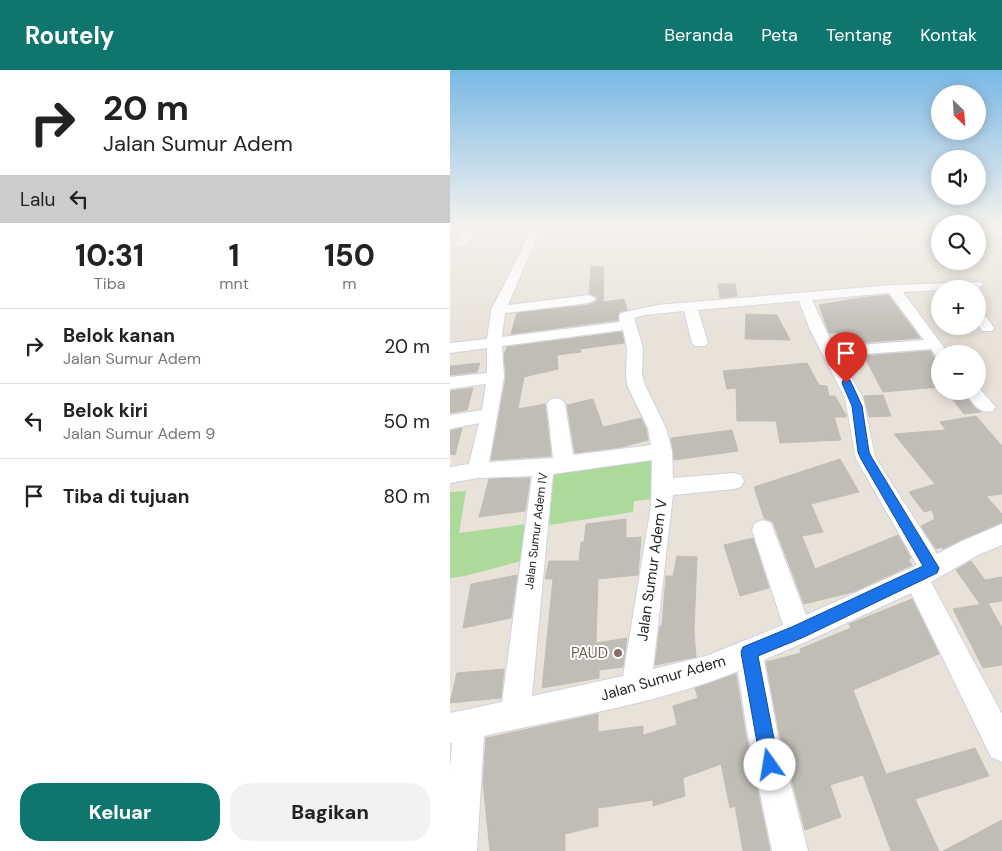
<!DOCTYPE html>
<html lang="id">
<meta charset="utf-8">
<style>
:root{--surface:#fff;--page:#f2f2f2;--text:#222;--muted:#767676;--line:#e0e0e0;--accent:#0f766e}
body{margin:0;font-family:"DM Sans",sans-serif;background:var(--page);color:var(--text);height:100vh;display:flex;flex-direction:column;font-size:19px;white-space:nowrap}
*{box-sizing:border-box;margin:0}
p{font-size:16px;color:var(--muted)}
.icon{flex:none;width:28px;height:28px;fill:none;stroke:currentColor;stroke-width:2;stroke-linecap:round;stroke-linejoin:round}
.map{position:relative;flex:1;overflow:hidden}
.sheet{display:flex;flex-direction:column;background:var(--surface);width:450px}
.sheet>*{flex:none}
.banner{background:#fff;color:var(--text);overflow:hidden}
.needle{width:32px;rotate:155deg}
.fabs{position:absolute;left:481px;top:15px;display:grid;gap:10px}
.fabs a{display:grid;place-items:center;width:55px;height:55px;border-radius:50%;background:var(--surface);box-shadow:0 2px 12px #0003;font-size:25px}
.pin{position:absolute;display:grid;place-items:center;width:42px;height:42px;color:#fff;margin:-51px -21px;border-radius:50% 50% 50% 0;rotate:-45deg;box-shadow:0 0 5px #0007}
.pin .icon{rotate:45deg}
.me{position:absolute;width:55px;margin:-28px;rotate:347deg;stroke-linejoin:round;filter:drop-shadow(0 0 4px #0008)}
.turn{display:flex;align-items:center;gap:18px;height:105px;padding:0 20px;font-size:22px}
.turn .icon{width:65px;height:65px;stroke-width:2.5}
.turn b{display:block;font-size:35px;line-height:42px}
.then{display:flex;align-items:center;height:48px;padding:0 20px;background:#0003;gap:10px;font-size:19px}
.eta{display:flex;justify-content:space-evenly;align-items:center;height:85px;text-align:center}
.eta b{font-size:30px;font-weight:800;line-height:35px}
.primary-button{display:flex;gap:10px;margin-top:auto;padding:10px 20px}
.primary-button a{flex:1;height:58px;border-radius:20px;background:var(--accent);color:#fff;font-size:20px;font-weight:800;line-height:58px;text-align:center}
.primary-button a+a{background:var(--page);color:var(--text)}
ul{padding:0;list-style:none}
li{display:flex;align-items:center;gap:15px;height:75px;padding:0 20px;border-top:1px solid var(--line)}
li div{flex:1}
li b{display:block;font-size:19px}
li em{font-style:normal}
header{display:flex;align-items:center;gap:30px;box-sizing:border-box;height:70px;padding:0 25px;background:var(--accent);color:#fff}
header strong{font-size:24px}
nav{display:flex;gap:28px;margin-inline-start:auto;font-size:18px}
main{display:flex;flex:1;min-height:0}
.map>svg:first-child{display:block}
.education{fill:#e8e0c9}
.green{fill:#acda9a}
.building{fill:#c0bcb6;stroke:#c3beb3}
.lines{fill:none;stroke-linecap:round;stroke-linejoin:round}
.minor-casing{stroke:#cfd1de;stroke-width:2}
.minor{fill:#fff;fill-rule:evenodd}
.route{fill:#1a73e8;stroke:#114b97}
.education-dot{fill:#8d6e63;stroke:#fff;stroke-width:2}
.labels{text-anchor:middle;stroke-width:4;stroke-linejoin:round;paint-order:stroke}
.street-label{font-size:12px;fill:#262626;stroke:#fff}
.near-street-label{font-size:15px;fill:#262626;stroke:#fff}
.near-education-label{font-size:15px;fill:#785e54;stroke:#fff;text-anchor:end}
</style>
<header>
<strong>Routely</strong>
<nav><a>Beranda</a><a>Peta</a><a>Tentang</a><a>Kontak</a></nav>
</header>
<main>
<section class="sheet">
<div class="banner">
<div class="turn"><svg class="icon" aria-label="right" viewBox="0 0 24 24"><path d="M7 20v-9h11M14 6l5 5-5 5"/></svg><div><b>20 m</b>Jalan Sumur Adem</div></div>
<div class="then">Lalu<svg class="icon" aria-label="left" viewBox="0 0 24 24"><path d="M17 20v-9H6M10 6l-5 5 5 5"/></svg></div>
</div>
<div class="eta">
<div><b>10:31</b><p>Tiba</p></div>
<div><b>1</b><p>mnt</p></div>
<div><b>150</b><p>m</p></div>
</div>
<ul>
<li><svg class="icon" aria-label="right" viewBox="0 0 24 24"><path d="M7 20v-9h11M14 6l5 5-5 5"/></svg><div><b>Belok kanan</b><p>Jalan Sumur Adem</p></div><em>20 m</em></li>
<li><svg class="icon" aria-label="left" viewBox="0 0 24 24"><path d="M17 20v-9H6M10 6l-5 5 5 5"/></svg><div><b>Belok kiri</b><p>Jalan Sumur Adem 9</p></div><em>50 m</em></li>
<li><svg class="icon" aria-label="arrive" viewBox="0 0 24 24"><path d="M6 21V4h12l-3 4 3 4H6"/></svg><div><b>Tiba di tujuan</b></div><em>80 m</em></li>
</ul>
<div class="primary-button"><a>Keluar</a><a>Bagikan</a></div>
</section>
<div class="map">
<svg width="552" height="781" viewBox="0 0 552 781">
<rect width="100%" height="100%" fill="#e8e2d9"/>
<!-- education -->
<path class="education" d="M406,155h84v10l-76,2z"/>
<!-- green -->
<g class="green">
<path d="M201,389l3,40 -20,2 -1,11 -84,13 5,-52z"/>
<path d="M16,421l-7,42 67,-9 -1,36 -60,16 -15,2v-86z"/>
</g>
<!-- building -->
<g class="building">
<path d="M141,196l13,1 -1,35 21,-3 3,11 -8,2 -1,8 -107,14 6,-21 72,-8 8,-4v-4l-8,-4z"/>
<path d="M268,214h17l2,12 -17,2z"/>
<path d="M438,225l32,43 -62,5 -5,-11 -24,1 -10,-28 41,-7z"/>
<path d="M296,244l31,1 13,25 -45,-1z"/>
<path d="M172,262l2,11 -44,6 1,3 -24,3 1,14 -34,8 -6,32 27,-5 6,52 -60,4 15,-83 -2,-22 3,-8z"/>
<path d="M480,281l10,17v19l-57,5 -19,-36z"/>
<path d="M30,293l-3,9 -27,3v-9z"/>
<path d="M357,293l12,22 8,1 2,10h6l11,19v2h-12l7,23 -61,3 -4,-22h-39l-1,-33 -9,1 -4,-18z"/>
<path d="M23,318l-6,22 -17,3v-22z"/>
<path d="M433,325l8,21 -22,1 -5,-21z"/>
<path d="M517,328l8,10 6,4 -17,2 -11,-14z"/>
<path d="M143,329l10,28 38,-9 5,11 2,11 -26,7 -47,6 -8,-48z"/>
<path d="M526,346l26,30v48l-16,2 16,18v8l-59,27 -2,-2 -5,2 -15,-23 14,-7 -3,-9 -8,2 -15,-20 26,-8 -41,-50 52,-4 -6,-8z"/>
<path d="M12,358l-7,27 -5,-1v-23z"/>
<path d="M282,360l6,21 -64,9 -3,-22z"/>
<path d="M390,389l19,33 -48,12 12,28 -21,4 13,33 83,-34 13,23 -3,2 4,5 -59,27 -49,12 -31,-82 -9,-4 -10,-31z"/>
<path d="M80,408l-5,33 -46,6 10,-38z"/>
<path d="M176,449v19l15,-1 -3,38 -40,4 -2,64 31,-5 -4,29 -24,3v8l-57,10 11,-109h-8l4,-18h30l2,-19h3l2,-18z"/>
<path d="M303,468l16,50 -29,8 -16,-51z"/>
<path d="M227,486l20,1 -3,75 2,25 -41,8 5,-39h2l4,-50h7z"/>
<path d="M521,491l14,19 17,-3v24l-14,2 14,25v37l-19,3 -30,-59 30,-5h-3l-24,-34z"/>
<path d="M67,505l-6,43 -48,10 8,-44z"/>
<path d="M462,529l27,55 -86,36 33,84 89,-26 14,28 -74,23 24,52h-48l-28,-76 -33,10 11,32 -36,13 -26,-99 -13,-69 35,-9 -1,-4 51,-21 -2,-4z"/>
<path d="M54,599l-3,29 -51,5 7,-30z"/>
<path d="M286,604l9,57 25,120h-27l-8,-45 -5,2 -9,-44 -38,14 2,18 -32,10v-6l-55,8v18l-33,8v17h-75l-7,-68 3,-45 112,-24v18l45,-6v9l34,-10 -4,-19 25,-8 -3,-10z"/>
<path d="M552,750v31h-59z"/>
</g>
<g class="lines">
<defs>
<g id="minor">
<path d="M17,155h10l1,2 -14,19h-8l-2,-2 14,-17z"/>
<path d="M82,155h10l-34,80 81,-10 7,4 -7,4 -84,10 -3,24 118,-15 -1,-6 2,-3 36,-8 236,-20 88,-3 2,3 -6,4h-37v1l-37,2 46,62h-9v3l-4,-1 -5,-7 -92,7 24,42 12,59 62,97 25,-13 40,-17v21l-24,10 -47,27 71,132v48l-11,-5 -80,-164 -103,48 -44,19 13,71 31,120h-36l-25,-120 -9,-60c-80,33 -170,46 -254,65l-7,115h-27v-82l2,-26h-2v-30l52,-11 30,-226 -54,2 -28,5v-16l19,-3 10,-41 -29,6v-14l32,-5 4,-26 -36,5v-12l37,-4v-25l-37,5v-10l37,-4 4,-29 27,-53zM439,223l35,47 -90,7 -22,-47zM349,231l11,29 35,68 11,61 61,106 -111,50 -35,-92 -8,-3 -8,3 -3,7 31,95 -77,31 -53,13 20,-174 61,-6 7,-2 3,-6 -3,-6 -7,-2 -61,5 -1,-27 -6,-23 -21,-43 -3,-10 1,-27 -9,-30 10,-3 40,-4 8,32 3,3h10l3,-3 -10,-33zM173,260l4,18 -1,27 1,10 21,43 3,17 -78,10 -8,-51 -3,-4 -6,-2 -6,2 -3,4 6,54 -64,4 15,-85 -2,-31zM202,390l-1,46 -28,170 -91,20 21,-222z"/>
<path d="M538,155h11l3,2v9l-4,-1z"/>
<path d="M528,242c8,2 12,10 16,16l-2,3h-10l-4,-6z"/>
<path d="M528,317l18,20 -3,4c-13,4 -22,-9 -28,-20h13z"/>
</g>
</defs>
<!-- minor casing -->
<use href="#minor" class="minor-casing"/>
<!-- minor -->
<use href="#minor" class="minor"/>
</g>
<!-- sky -->
<linearGradient id="sky" x2="0" y2="1"><stop stop-color="#7ab8e5"/><stop offset="0.59" stop-color="#f5f2ee"/><stop offset="1" stop-color="#f5f2ee" stop-opacity="0"/></linearGradient>
<rect width="552" height="264" fill="url(#sky)"/>
<!-- route -->
<path class="route" d="M393,310h7l12,26 7,46 3,6 67,110 -2,5 -133,64 -46,19 21,109 -2,7 -7,2 -6,-2 -3,-7 -20,-113 2,-5 51,-21 129,-60 -62,-107 -3,-7 -6,-46 -10,-23z"/>
<!-- markers -->
<circle class="education-dot" cx="168" cy="583" r="5"/>
<g class="labels">
<!-- street labels -->
<g class="street-label">
<text transform="translate(86 461) rotate(-83)" y="4">Jalan Sumur Adem IV</text>
</g>
<!-- near-street labels -->
<g class="near-street-label">
<text transform="translate(202 500) rotate(-82)" y="5">Jalan Sumur Adem V</text>
<text transform="translate(213 608) rotate(-16)" y="5">Jalan Sumur Adem</text>
</g>
<!-- near-education labels -->
<g class="near-education-label">
<text x="158" y="588">PAUD</text>
</g>
</g>
</svg>
<div class="fabs">
<a><svg class="needle" viewBox="-14 -14 28 28"><path d="M0-13l5 13h-10z" fill="#e53935"/><path d="M0 13l5-13h-10z" fill="#767676"/></svg></a>
<a><svg class="icon" aria-label="sound" viewBox="0 0 24 24"><path d="M4 9h4l5-4v14l-5-4H4zM17 9q2 3 0 6"/></svg></a>
<a><svg class="icon" aria-label="search" viewBox="0 0 24 24"><circle cx="10" cy="10" r="6"/><path d="M15 15l6 6"/></svg></a>
<a>+</a>
<a>−</a>
</div>
<div class="pin" style="left:396px;top:313px;background:#d93025"><svg class="icon" aria-label="arrive" viewBox="0 0 24 24"><path d="M6 21V4h12l-3 4 3 4H6"/></svg></div>
<svg class="me" style="left:320px;top:695px" viewBox="-20 -20 40 40"><circle r="19" fill="#fff"/><path d="M0-13L10 11 0 6-10 11z" fill="#1a73e8"/></svg>
</div>
</main>
